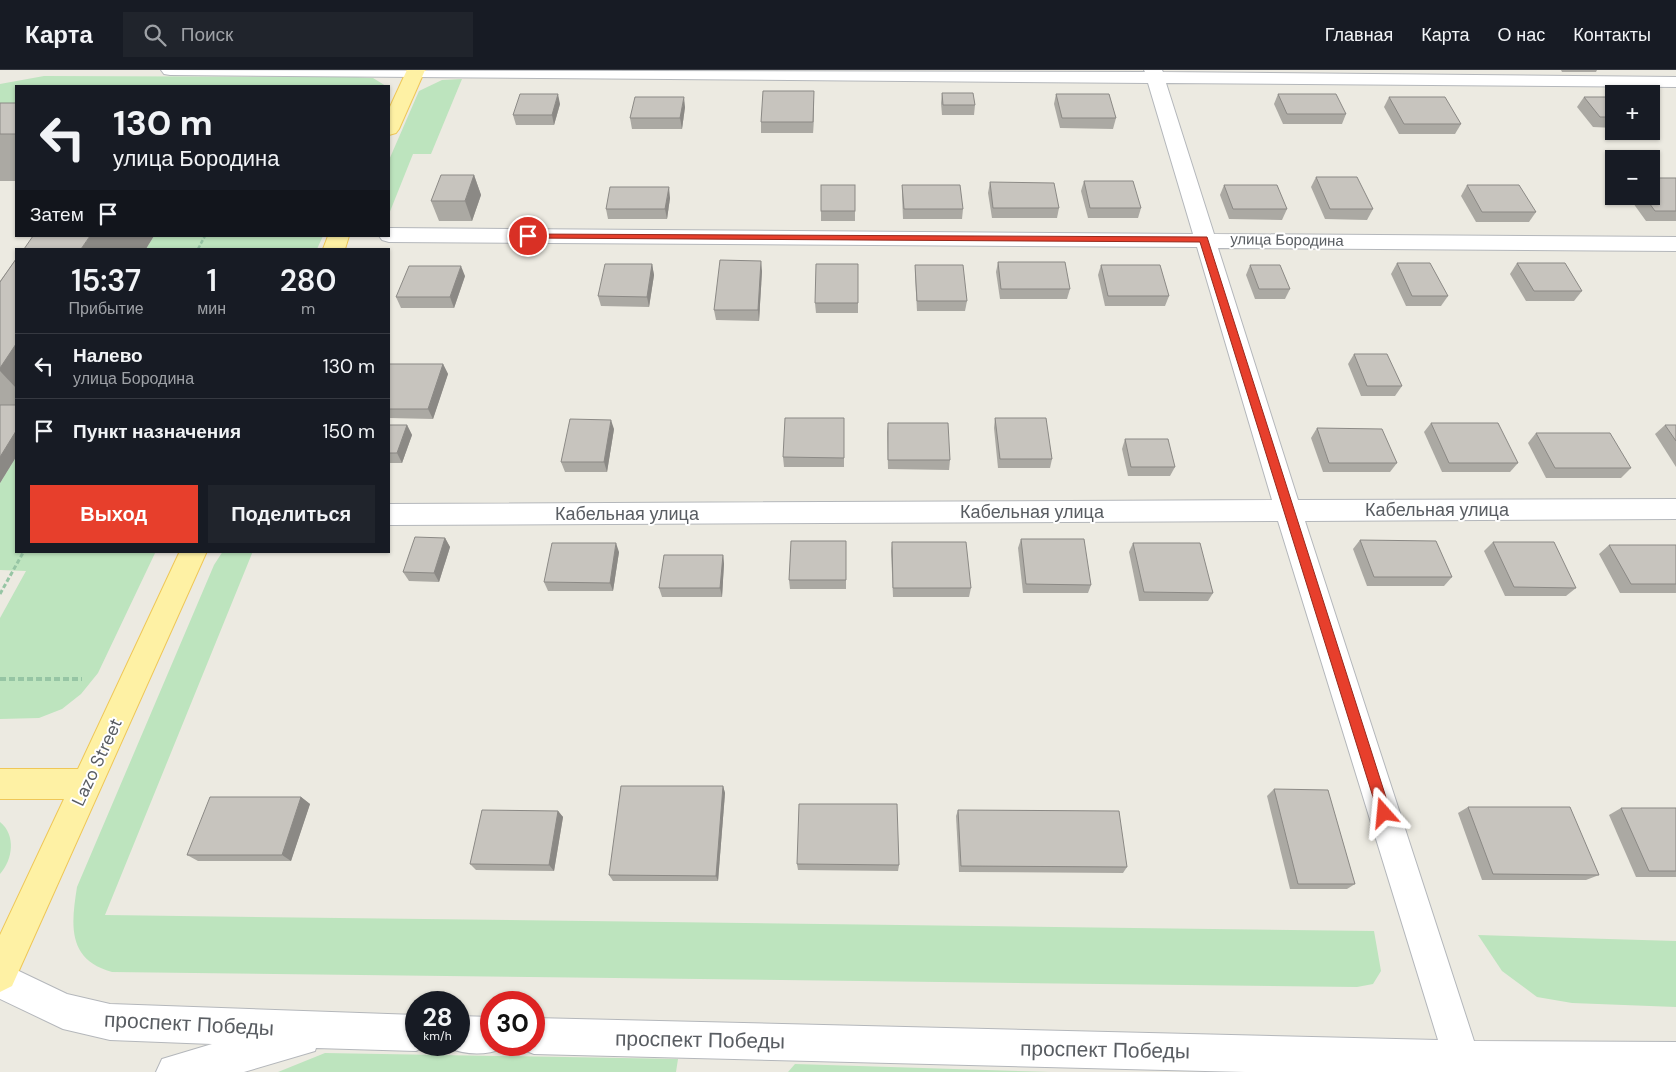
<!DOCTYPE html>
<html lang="ru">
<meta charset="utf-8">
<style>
:root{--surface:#171b24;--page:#20242c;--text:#f1f3f6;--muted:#9ea1a6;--line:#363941;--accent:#e73f2c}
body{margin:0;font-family:"DM Sans",sans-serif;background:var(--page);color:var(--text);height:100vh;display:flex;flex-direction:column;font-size:19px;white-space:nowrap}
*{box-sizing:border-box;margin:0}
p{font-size:16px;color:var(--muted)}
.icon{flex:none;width:28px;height:28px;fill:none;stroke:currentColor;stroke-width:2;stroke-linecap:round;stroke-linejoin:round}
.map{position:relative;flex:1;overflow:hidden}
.side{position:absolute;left:15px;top:178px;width:375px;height:305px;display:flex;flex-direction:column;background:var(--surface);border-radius:0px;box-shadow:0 1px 4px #0004}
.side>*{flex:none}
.guide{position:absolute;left:15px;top:15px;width:375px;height:152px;border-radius:0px;box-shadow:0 1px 4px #0004;background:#171b24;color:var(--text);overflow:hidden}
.fabs{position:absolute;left:1605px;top:15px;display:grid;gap:10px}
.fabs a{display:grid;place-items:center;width:55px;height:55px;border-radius:0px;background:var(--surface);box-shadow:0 1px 4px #0004;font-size:25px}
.speed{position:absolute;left:405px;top:921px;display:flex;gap:10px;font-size:25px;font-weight:700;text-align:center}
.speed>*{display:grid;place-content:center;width:65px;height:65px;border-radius:50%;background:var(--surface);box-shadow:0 1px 4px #0004;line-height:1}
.speed small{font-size:12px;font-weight:400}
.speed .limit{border:8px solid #d22;background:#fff;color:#111}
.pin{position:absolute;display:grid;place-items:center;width:42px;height:42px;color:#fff;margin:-21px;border:2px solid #fff;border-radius:50%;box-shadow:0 1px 5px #0007}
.me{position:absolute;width:55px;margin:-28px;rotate:342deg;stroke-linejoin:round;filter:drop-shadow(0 0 4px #0008)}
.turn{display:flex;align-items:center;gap:18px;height:105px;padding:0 15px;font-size:22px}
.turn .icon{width:65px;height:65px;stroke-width:2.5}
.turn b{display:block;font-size:35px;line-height:42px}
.then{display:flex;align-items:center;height:48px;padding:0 15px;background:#0003;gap:10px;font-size:19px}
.eta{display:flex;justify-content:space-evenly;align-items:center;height:85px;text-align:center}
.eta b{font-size:30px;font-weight:600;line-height:35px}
.cta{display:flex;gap:10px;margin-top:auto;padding:10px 15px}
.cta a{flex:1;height:58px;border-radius:0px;background:var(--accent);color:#fff;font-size:20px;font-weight:600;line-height:58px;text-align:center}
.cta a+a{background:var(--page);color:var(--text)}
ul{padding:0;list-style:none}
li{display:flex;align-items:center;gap:15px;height:65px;padding:0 15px;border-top:1px solid var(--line)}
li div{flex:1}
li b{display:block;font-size:19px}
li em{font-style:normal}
header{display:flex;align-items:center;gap:30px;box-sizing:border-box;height:70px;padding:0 25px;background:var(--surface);border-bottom:1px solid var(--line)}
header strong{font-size:24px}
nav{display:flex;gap:28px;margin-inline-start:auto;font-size:18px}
.search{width:350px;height:45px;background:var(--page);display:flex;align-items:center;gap:12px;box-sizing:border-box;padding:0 18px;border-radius:0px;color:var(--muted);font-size:19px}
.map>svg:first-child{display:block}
.green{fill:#bde4be}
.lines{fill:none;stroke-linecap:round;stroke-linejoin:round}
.minor-casing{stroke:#b4b7bb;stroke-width:2}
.major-casing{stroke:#efc757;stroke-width:2}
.path-far2{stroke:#96c5a4;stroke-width:2.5;stroke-dasharray:4 2;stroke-linecap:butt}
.path-far1{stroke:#96c5a4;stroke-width:3;stroke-dasharray:4.5 2.5;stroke-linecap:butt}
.path{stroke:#96c5a4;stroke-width:4;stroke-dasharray:6 3;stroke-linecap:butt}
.minor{fill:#fff;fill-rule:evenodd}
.major{fill:#fef1a4;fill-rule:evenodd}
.wall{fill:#aba9a3}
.shaded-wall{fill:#8b8985}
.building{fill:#c7c4be;stroke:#8b8985}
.route{fill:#e73f2c;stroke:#96291d}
.labels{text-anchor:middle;stroke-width:4;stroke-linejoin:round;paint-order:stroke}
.far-street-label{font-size:15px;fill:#595d62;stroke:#fff}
.street-label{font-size:18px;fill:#595d62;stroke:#fff}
.near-street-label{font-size:21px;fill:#595d62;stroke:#fff}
</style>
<header>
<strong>Карта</strong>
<div class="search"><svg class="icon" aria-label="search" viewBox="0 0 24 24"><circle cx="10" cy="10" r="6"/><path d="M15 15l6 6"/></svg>Поиск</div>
<nav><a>Главная</a><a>Карта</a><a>О нас</a><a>Контакты</a></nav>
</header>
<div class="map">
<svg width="1676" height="1002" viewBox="0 0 1676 1002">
<rect width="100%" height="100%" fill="#eceae1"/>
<!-- green -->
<g class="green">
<path d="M44,6l313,1 16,1 13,8h-370v63l-16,13v-78z"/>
<path d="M462,9l-31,75h-18l-24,60v-54l30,-69 23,-11z"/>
<path d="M154,166h169l-6,13h-171z"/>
<path d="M16,387v94h140l-58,122 -17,21 -19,15 -23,9 -39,1v-101l26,-47 -26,-1v-87z"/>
<path d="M223,481h30l-148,364 1269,16 7,40 -8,13 -16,3 -1245,-15c-45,-12 -41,-47 -35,-85l137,-322z"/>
<path d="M0,752c16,13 13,37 0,52z"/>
<path d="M1478,865l198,6v66l-104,-4 -35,-6 -35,-26z"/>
<path d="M325,983l353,6 -2,13h-398z"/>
<path d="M795,994l256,8h-263z"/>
</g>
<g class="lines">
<defs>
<g id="minor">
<path d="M161,0l984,2 -1,-2h18l1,2 513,5v10l-510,-4 48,151 462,3v14l-458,-3 80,252 378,-1v20l-371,2 169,520 202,1v30h-431l-711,-18 -13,-5 -1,-4h14v-27l904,22 -160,-519 -889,4v-21l883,-4 -75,-253 -808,-5 -7,-2 -3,-4h10v-8l804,6 -45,-151 -978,-8 -6,-1z"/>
<path d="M0,892l67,32 43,10 306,11v30h13l-13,6 -100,-3 -1,3 -71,21h-88l6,-13 50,-15 -102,-4 -47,-11 -63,-30z"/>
<path d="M459,946l32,1v28h14l-1,3c-19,8 -39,7 -58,-1l-1,-2h14z"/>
</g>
<g id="major">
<path d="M407,0h18l-26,59 -3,4 -7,2v-26z"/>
<path d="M328,166h21l-4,13h-22z"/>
<path d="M180,481h27l-195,435 -12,6v-57l64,-136h-64v-30h78z"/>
</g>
</defs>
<!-- minor casing -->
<use href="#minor" class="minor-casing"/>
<!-- major casing -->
<use href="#major" class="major-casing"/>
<!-- path-far2 -->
<path class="path-far2" d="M198,179l7,-13"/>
<!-- path-far1 -->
<path class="path-far1" d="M0,524l24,-43"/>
<!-- path -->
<path class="path" d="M0,609h82"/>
<!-- minor -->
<use href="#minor" class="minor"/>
<!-- major -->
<use href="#major" class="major"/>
</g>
<!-- wall -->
<g class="wall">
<path d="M1561,0h36l-1,2h-34z"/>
<path d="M942,23l33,12 -1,10h-32l-1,-12z"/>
<path d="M1056,24l60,24 -3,11 -53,-1 -6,-24z"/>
<path d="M1278,24l68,20 -4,10h-59l-9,-20z"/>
<path d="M1389,27l72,27 -6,10h-56l-15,-27z"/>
<path d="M1584,27h30v31l-21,-1 -16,-20z"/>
<path d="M814,31l-1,32h-52v-11z"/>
<rect x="0" y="33" width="16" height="78"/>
<path d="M560,34l-6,21h-38l-3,-10z"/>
<path d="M685,37l-3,22h-50l-2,-11z"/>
<path d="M1651,42l4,5 -4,6z"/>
<path d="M474,105l7,20 -9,26h-33l-8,-20z"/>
<path d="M1316,107l57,32 -6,11 -42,-1 -14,-32z"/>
<path d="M1676,108v43h-30l-18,-25h23z"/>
<path d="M1084,111l57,27 -3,10h-50l-7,-27z"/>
<path d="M990,112l69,26 -2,10h-65l-4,-25z"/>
<rect x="821" y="115" width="34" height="36"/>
<path d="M902,115l61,24 -1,10h-59l-1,-24z"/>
<path d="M1224,115l63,24 -5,11 -53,-1 -9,-24z"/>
<path d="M1467,115l69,27 -7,10h-53l-15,-26z"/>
<path d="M670,128l-3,21h-59l-2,-10z"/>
<path d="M16,189v198l-16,26v-202z"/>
<path d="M998,192l72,27 -3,10h-67l-4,-27z"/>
<path d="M1397,193l51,33 -7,10h-35l-15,-32z"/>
<path d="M1517,193l65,28 -8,10h-48l-16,-27z"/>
<path d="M652,194l2,11 -5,32 -48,-1 -3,-10z"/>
<path d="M858,194v49h-42l-1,-10z"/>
<path d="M915,195l52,36 -2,10h-48l-2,-36z"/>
<path d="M1101,195l68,31 -4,10h-60l-7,-31z"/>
<path d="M1250,195l40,24 -5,10h-30l-9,-24z"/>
<path d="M762,201l-3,50 -43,-1 -2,-10z"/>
<path d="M465,206l-11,32h-53l-5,-11z"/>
<path d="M1354,284l48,32 -7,10h-34l-13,-32z"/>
<path d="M389,294h54l5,10 -15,45 -44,-1z"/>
<path d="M844,348v49h-60l-1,-10z"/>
<path d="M995,348l57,41 -2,9h-52l-4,-40z"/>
<path d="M888,353l62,37 -1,10 -61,-1 -1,-37z"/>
<path d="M1431,353l87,40 -8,9h-68l-18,-40z"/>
<path d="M389,355h18l5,10 -10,28h-13z"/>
<path d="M1665,355h11v42l-21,-33z"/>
<path d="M1317,358l80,35 -7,9h-67l-12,-34z"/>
<path d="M614,359l-7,43h-42l-4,-10z"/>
<path d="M1536,363l95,35 -10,10h-75l-18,-35z"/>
<path d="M1125,369l50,28 -5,9h-42l-6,-27z"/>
<path d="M445,468l5,9 -11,35 -30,-1 -6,-9z"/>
<path d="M1021,469l70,46 -3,8h-65l-5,-45z"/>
<path d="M1360,470l92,37 -8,9h-77l-14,-37z"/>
<path d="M846,471v48h-56l-1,-9z"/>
<path d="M892,472l79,46 -2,9h-76l-2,-46z"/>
<path d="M1493,472l83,46 -10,8h-61l-21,-45z"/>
<path d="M1133,473l80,50 -5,8h-69l-10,-49z"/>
<path d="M1609,475h67v48h-56l-21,-39z"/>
<path d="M619,482l-6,39h-65l-4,-9z"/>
<path d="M723,485l1,9 -2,33h-60l-3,-9z"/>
<path d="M723,716l2,7 -7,88h-105l-4,-6z"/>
<path d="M1274,719l81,95 -8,5h-57l-23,-93z"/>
<path d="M301,727l9,7 -19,57h-93l-11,-6z"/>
<path d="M1468,737l131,68 -13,5h-104l-24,-67z"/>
<path d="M1621,738h55v69h-40l-27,-62z"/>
<path d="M958,740l169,57 -4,6 -164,-1 -3,-56z"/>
<path d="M558,741l5,6 -9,54 -78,-1 -6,-6z"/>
<path d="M797,794l102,1 -1,6 -100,-1z"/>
</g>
<!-- shaded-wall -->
<g class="shaded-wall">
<path d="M814,21v10l-1,32v-11z"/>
<path d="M558,24l2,10 -6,21 -2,-10z"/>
<path d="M684,27l1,10 -3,22 -2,-11z"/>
<path d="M474,105l7,20 -9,26 -7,-20z"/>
<path d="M669,117l1,11 -3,21 -2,-10z"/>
<path d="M90,166h64l-8,13h-65z"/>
<path d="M761,191l1,10 -3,50 -1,-11z"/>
<path d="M652,194l2,11 -5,32 -2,-10z"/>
<path d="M461,196l4,10 -11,32 -4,-11z"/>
<path d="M16,274v44l-16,-17v-3z"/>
<path d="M443,294l5,10 -15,45 -5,-10z"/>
<path d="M611,350l3,9 -7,43 -3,-10z"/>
<path d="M407,355l5,10 -10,28 -5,-10z"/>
<path d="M16,361v26l-16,26v-26z"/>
<path d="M445,468l5,9 -11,35 -5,-9z"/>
<path d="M616,473l3,9 -6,39 -3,-8z"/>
<path d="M723,485l1,9 -2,33 -2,-9z"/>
<path d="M723,716l2,7 -7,88 -2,-5z"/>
<path d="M301,727l9,7 -19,57 -9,-6z"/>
<path d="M558,741l5,6 -9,54 -5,-6z"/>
</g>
<!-- building -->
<g class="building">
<path d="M763,21h51l-1,31h-52z"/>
<path d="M942,23h31l2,12h-32z"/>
<path d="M520,24h38l-6,21h-39z"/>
<path d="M1056,24h53l7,24h-54z"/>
<path d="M1278,24h58l10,20h-59z"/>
<path d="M635,27h49l-4,21h-50z"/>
<path d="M1389,27h56l16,27h-57z"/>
<path d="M1584,27h30v20h-14z"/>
<rect x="0" y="33" width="16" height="31"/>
<path d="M1651,42l4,5h-4z"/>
<path d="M441,105h33l-9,26h-34z"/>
<path d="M1316,107h41l16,32h-43z"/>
<path d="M1651,108h25v33h-21l-11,-15h7z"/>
<path d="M1084,111h49l8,27h-51z"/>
<path d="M990,112l64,1 5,25h-66z"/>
<rect x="821" y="115" width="34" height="26"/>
<path d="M902,115h58l3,24h-59z"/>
<path d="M1224,115h53l10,24h-54z"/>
<path d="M1467,115h52l17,27h-54z"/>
<path d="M610,117h59l-4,22h-59z"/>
<path d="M33,166h57l-9,13h-57z"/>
<path d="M16,189v85l-16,24v-86z"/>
<path d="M720,190l41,1 -3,49h-44z"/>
<path d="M998,192h67l5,27h-69z"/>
<path d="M1397,193h33l18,33h-36z"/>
<path d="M1517,193h48l17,28h-48z"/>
<path d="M605,194h47l-5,33 -49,-1z"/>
<path d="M816,194h42v39h-43z"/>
<path d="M915,195h48l4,36h-50z"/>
<path d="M1101,195h59l9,31h-61z"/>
<path d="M1250,195h30l10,24h-31z"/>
<path d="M409,196h52l-11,31h-54z"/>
<path d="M1354,284h33l15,32h-35z"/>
<path d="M389,294h54l-15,45h-39z"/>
<path d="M0,335h16v26l-16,26z"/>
<path d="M785,348h59v40l-61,-1z"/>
<path d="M995,348h51l6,41h-52z"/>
<path d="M570,349l41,1 -7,42h-43z"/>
<path d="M888,353h60l2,37h-62z"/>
<path d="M1431,353h67l20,40h-69z"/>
<path d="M389,355h18l-10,28h-8z"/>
<path d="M1665,355h11v16z"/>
<path d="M1317,358l65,1 15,34h-68z"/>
<path d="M1536,363h74l21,35h-76z"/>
<path d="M1125,369h43l7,28h-44z"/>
<path d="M415,467l30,1 -11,35 -31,-1z"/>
<path d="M1021,469h63l7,46 -65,-1z"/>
<path d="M1360,470l76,1 16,36h-78z"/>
<path d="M791,471h55v39h-57z"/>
<path d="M892,472h74l5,46h-78z"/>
<path d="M1493,472h61l22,46 -62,-1z"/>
<path d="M552,473h64l-6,40 -66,-1z"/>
<path d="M1133,473h67l13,50 -69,-1z"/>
<path d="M1609,475h67v39h-45z"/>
<path d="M664,485h59l-3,33h-61z"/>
<path d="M621,716h102l-7,90 -107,-1z"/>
<path d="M1274,719l54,1 27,94h-57z"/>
<path d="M210,727h91l-19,58h-95z"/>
<path d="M799,734h98l2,61 -102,-1z"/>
<path d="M1468,737h102l29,68 -106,-1z"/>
<path d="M1621,738h55v63h-27z"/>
<path d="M482,740l76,1 -9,54 -79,-1z"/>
<path d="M958,740l161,1 8,56 -166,-1z"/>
</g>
<!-- route -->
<path class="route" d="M525,164l682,3 184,576 -2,5 -5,2 -4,-2 -2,-5 -178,-571 -672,-4h-3z"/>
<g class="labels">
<!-- far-street labels -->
<g class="far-street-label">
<text transform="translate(1287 170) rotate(1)" y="5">улица Бородина</text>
</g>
<!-- street labels -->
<g class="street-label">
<text x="1437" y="446">Кабельная улица</text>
<text x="1032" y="448">Кабельная улица</text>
<text x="627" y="450">Кабельная улица</text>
<text transform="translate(97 692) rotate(-65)" y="6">Lazo Street</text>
</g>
<!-- near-street labels -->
<g class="near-street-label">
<text transform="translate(189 954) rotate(3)" y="7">проспект Победы</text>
<text transform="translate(700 970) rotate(1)" y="7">проспект Победы</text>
<text transform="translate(1105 980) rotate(1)" y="7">проспект Победы</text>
</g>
</g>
</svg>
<div class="fabs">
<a>+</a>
<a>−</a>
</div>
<div class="speed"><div>28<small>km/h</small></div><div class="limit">30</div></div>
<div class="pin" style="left:528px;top:166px;background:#d93025"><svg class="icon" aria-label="arrive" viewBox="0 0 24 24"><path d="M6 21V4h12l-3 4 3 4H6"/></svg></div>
<svg class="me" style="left:1384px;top:743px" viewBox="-20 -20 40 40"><path d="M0-17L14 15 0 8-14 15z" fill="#e73f2c" stroke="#fff" stroke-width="4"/></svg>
<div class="guide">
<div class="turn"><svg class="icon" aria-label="left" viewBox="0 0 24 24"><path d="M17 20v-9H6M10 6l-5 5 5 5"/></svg><div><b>130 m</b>улица Бородина</div></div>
<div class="then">Затем<svg class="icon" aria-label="arrive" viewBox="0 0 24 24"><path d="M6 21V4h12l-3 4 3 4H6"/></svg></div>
</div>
<section class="side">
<div class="eta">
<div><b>15:37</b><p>Прибытие</p></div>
<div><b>1</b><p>мин</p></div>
<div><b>280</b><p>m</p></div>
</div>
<ul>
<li><svg class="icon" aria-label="left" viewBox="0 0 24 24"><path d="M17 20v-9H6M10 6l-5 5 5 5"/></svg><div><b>Налево</b><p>улица Бородина</p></div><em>130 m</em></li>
<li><svg class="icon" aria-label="arrive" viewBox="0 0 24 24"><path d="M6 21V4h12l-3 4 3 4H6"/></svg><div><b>Пункт назначения</b></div><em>150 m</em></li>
</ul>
<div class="cta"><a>Выход</a><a>Поделиться</a></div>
</section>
</div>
